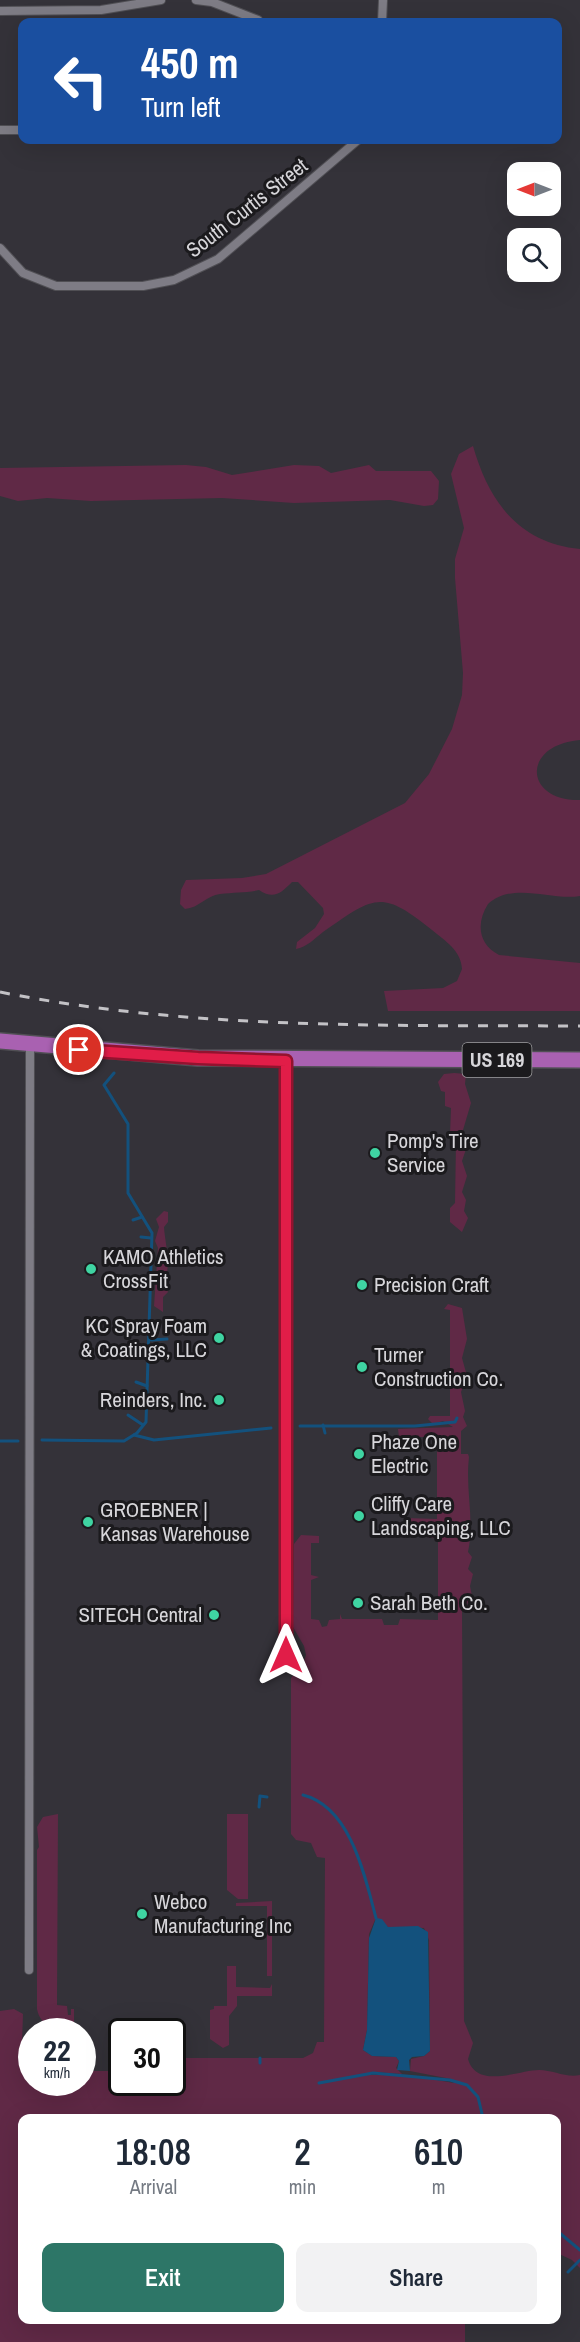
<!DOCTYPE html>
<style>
:root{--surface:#fff;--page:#f2f2f3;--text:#1f2937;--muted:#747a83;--accent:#2d7667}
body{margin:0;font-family:"Archivo Narrow",sans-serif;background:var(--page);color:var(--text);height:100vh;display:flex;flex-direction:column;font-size:22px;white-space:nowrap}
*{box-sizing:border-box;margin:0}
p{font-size:20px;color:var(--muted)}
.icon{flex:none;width:33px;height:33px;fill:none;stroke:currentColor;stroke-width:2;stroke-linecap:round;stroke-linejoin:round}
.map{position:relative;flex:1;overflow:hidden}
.details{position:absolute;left:18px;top:2114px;width:543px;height:210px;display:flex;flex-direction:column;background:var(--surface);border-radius:12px;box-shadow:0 6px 24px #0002}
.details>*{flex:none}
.hud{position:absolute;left:18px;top:18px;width:544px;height:126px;border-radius:12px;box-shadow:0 6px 24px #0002;background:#1a4fa0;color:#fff;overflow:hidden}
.needle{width:39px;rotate:270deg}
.buttons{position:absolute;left:507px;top:162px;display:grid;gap:12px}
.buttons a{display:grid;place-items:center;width:54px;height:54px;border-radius:12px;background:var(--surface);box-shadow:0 6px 24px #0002;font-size:30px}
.speed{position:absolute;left:18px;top:2018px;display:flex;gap:12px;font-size:30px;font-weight:700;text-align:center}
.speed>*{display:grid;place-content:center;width:78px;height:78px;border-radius:50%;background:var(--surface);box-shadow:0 6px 24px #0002;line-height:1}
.speed small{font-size:15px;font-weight:400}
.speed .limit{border:3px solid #111;border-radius:9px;background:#fff;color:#111}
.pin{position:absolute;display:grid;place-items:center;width:51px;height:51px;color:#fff;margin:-26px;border:3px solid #fff;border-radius:50%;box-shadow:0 2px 6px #0007}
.me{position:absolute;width:66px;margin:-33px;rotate:0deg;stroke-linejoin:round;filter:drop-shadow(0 0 4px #0008)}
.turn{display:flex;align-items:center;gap:21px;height:126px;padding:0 24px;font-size:27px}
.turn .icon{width:78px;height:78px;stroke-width:2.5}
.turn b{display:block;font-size:42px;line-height:51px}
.eta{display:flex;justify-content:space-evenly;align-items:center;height:102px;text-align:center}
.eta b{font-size:36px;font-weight:600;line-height:42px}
.cta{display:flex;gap:12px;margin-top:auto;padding:12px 24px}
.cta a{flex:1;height:69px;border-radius:12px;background:var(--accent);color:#fff;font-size:24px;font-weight:600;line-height:69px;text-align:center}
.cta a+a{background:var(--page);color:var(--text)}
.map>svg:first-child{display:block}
.green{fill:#602946;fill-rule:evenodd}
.water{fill:#13517d}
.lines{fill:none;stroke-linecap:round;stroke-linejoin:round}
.stream{stroke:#13517d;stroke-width:3}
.street-casing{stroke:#504f54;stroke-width:10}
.highway-casing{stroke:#504f54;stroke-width:18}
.street{stroke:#7e7c85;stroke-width:8}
.highway{stroke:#a961b1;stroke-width:15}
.rail{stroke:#c3c2c6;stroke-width:3;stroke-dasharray:10 10;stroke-linecap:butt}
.route-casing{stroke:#92132f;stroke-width:15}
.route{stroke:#e11d48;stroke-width:10}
.poi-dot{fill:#3fd4a2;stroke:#1b1a1d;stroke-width:2}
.labels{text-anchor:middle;stroke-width:6;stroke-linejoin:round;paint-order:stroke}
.shield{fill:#1b1a1d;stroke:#9f9ea1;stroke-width:1.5}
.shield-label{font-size:20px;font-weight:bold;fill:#d7d6da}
.street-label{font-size:21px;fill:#d7d6da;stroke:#1b1a1d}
.poi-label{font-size:21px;fill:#d7d6da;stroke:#1b1a1d;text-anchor:start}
</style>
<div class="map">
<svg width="580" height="2342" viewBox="0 0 580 2342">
<rect width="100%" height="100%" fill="#343239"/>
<!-- green -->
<g class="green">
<path d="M473,446c16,56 46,97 107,103v191c-59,5 -56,61 0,60v96c-29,5 -66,-15 -92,8 -12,19 -10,40 11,51l81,8v48h-192l-4,-20 59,-3 14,-7 5,-12c-1,-19 -17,-28 -30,-39 -51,-41 -57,-34 -109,2 -9,7 -16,15 -27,17l1,-7 18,-14 9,-14 -1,-6 -25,-26h-6c-11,11 -18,18 -33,8 -13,3 -25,2 -39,4 -13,1 -21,14 -35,15l-5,-5 1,-14 5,-10 56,-2 24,-4 139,-71 24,-29 23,-45 10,-34 1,-22 -8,-95v-19l9,-31 -13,-54 8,-20z"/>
<path d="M186,465l20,2 26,8 62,-10 25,1 12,7 38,-8 7,6h55l8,10 -1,18 -5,6 -9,1 -34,-6 -96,3 -72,-5 -131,3 -44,-3 -29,3 -18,-5v-28z"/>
<path d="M454,1073l12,1 -1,10 6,19 -8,27 5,13 -6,18 5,15 -5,16 4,8 -2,11 4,7 -6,14 -12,-10v-14l5,-5 1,-61 -6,-7 1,-27 -6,-2v-14l-4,-1 -3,-9 6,-8z"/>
<path d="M164,1211l4,1v10l-4,5c1,17 8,38 0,56l4,9 -5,5v15l-9,-6 4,-58 -3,-7 4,-14 -3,-8z"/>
<path d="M448,1304l14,4 5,31 -5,19 5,18 -6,16 4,19 -2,6 4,9 -6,5v23h7l1,3c-4,33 6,63 -1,95l4,5 -4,12 5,5 -3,12 2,10 -5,8h-5l2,417 9,22 -5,16c9,31 51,11 71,11 14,0 27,8 41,5v193l-8,-8 -15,-7 -1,-135h-534v201h443v23h-465v-331l14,-2 9,5 -1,29 9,14 1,25h50l1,-11h38l1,11h50l1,-24h86l1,5 1,-5h42l10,-5 4,-11h7l1,-184 -8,-1 -6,-14 -15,-3 -5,-6v-156l12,-14 3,-9 -2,-9 -11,-19 1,-83 7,-9 18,1v7h-8v32l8,2 -8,3v39l8,1 3,7 5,-1 2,-6 11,-1v-5l2,5h40l2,6h14l2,-6 38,1v-82h-10l1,-15 -19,1 -4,-6 31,1v-82h-38l-1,-8 55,-2 -10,-6 -10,3 -5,-5 2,-3h20v-106l-6,-1zM375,1920l13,7 36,1 5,12 1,111 -6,5 -13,3 -1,12 41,8 3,4 -47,-8h-47l14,-3 28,2 -6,-6 3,-7 -3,-4 -24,-1 -9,-6 4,-20 2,-96z"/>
<path d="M58,1814l-1,191 10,1 1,9h3v-6h3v22c-17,0 -33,-3 -37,-22v-159l2,-3 -2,-20 6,-10z"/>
<path d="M248,1814v85h-10l-11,-9v-76z"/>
<path d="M272,1901v75h-5v-70h-31v-3z"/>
<path d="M227,1966h9v21l34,1 2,-4v12h-35v10l-8,10v29l-6,3 -13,-9v-29l4,-1v-3h13z"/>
</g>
<!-- water -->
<path class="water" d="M376,1918l6,1 6,8 30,-1 10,6 2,119 -6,5 -12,1 -3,3 1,11 -13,-1 2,-9 -3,-4 -24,-1 -9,-6 4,-20 2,-92z"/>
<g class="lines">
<!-- stream -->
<g class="stream">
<path d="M133,1220l9,-3"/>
<path d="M141,1237l10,1"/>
<path d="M141,1277l10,1"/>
<path d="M151,1340l16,-1"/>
<path d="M141,1347h9"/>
<path d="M136,1382l11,4"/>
<path d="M146,1401l21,-2"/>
<path d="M128,1415l15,10"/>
<path d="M323,1425l2,8"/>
<path d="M300,1426h115l40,-4 2,-4"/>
<path d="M134,1435l20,5 117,-12"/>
<path d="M42,1440l82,1 13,-8 9,-11 6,-189 -24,-40v-69l-24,-39 10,-12"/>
<path d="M0,1441h18"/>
<path d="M303,1795c48,12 62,82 73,123"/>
<path d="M259,1807l1,-11 7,1"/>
<path d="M260,2058v5"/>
<path d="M319,2083l54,-10 77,7 17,5 11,12 5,21"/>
<path d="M556,2230l24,20"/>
<path d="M568,2272l12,-12"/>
</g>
<defs>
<g id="street">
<path d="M196,0l16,2 46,18"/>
<path d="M0,11l101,-1 60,-10"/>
<path d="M382,22l1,-22"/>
<path d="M0,130h22"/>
<path d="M0,248l23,25 33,13h87l31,-6 44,-21 140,-119"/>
<path d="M286,1061v594"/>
<path d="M29,1970l1,-926"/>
</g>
<path id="highway" d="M0,1041l198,17 382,2"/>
</defs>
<!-- street casing -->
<use href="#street" class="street-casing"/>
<!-- highway casing -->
<use href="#highway" class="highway-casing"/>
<!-- street -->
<use href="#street" class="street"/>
<!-- highway -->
<use href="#highway" class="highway"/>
<!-- rail -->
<path class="rail" d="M0,992c191,38 386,33 580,34"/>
</g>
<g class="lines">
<defs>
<path id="route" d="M79,1050l119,8 88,3v594"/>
</defs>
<!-- route casing -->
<use href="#route" class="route-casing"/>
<!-- route -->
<use href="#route" class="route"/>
</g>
<!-- markers -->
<g class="poi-dot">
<circle cx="375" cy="1153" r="6"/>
<circle cx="91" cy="1269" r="6"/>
<circle cx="362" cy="1285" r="6"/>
<circle cx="219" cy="1338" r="6"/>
<circle cx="362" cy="1367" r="6"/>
<circle cx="219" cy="1400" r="6"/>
<circle cx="359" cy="1454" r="6"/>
<circle cx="359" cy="1516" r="6"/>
<circle cx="88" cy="1522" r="6"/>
<circle cx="358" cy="1603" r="6"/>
<circle cx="214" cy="1615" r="6"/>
<circle cx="142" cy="1914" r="6"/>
</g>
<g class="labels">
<!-- shield labels -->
<rect class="shield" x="462.5" y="1043" width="69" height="34" rx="4.5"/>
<g class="shield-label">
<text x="497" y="1067">US 169</text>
</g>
<!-- street labels -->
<g class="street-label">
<text transform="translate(247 208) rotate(-38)" y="7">South Curtis Street</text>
</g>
<!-- poi labels -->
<g class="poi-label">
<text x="387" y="1148">Pomp's Tire<tspan x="387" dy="24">Service</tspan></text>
<text x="103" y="1264">KAMO Athletics<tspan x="103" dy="24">CrossFit</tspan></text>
<text x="374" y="1292">Precision Craft</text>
<text x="207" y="1333" text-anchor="end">KC Spray Foam<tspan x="207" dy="24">&amp; Coatings, LLC</tspan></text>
<text x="374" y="1362">Turner<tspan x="374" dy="24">Construction Co.</tspan></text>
<text x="207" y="1407" text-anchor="end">Reinders, Inc.</text>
<text x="371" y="1449">Phaze One<tspan x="371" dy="24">Electric</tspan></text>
<text x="371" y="1511">Cliffy Care<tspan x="371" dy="24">Landscaping, LLC</tspan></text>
<text x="100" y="1517">GROEBNER |<tspan x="100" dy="24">Kansas Warehouse</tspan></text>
<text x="370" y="1610">Sarah Beth Co.</text>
<text x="202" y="1622" text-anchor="end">SITECH Central</text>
<text x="154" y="1909">Webco<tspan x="154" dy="24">Manufacturing Inc</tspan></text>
</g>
</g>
</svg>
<div class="buttons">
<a><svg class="needle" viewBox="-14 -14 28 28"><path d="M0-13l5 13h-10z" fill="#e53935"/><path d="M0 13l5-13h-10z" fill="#747a83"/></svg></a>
<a><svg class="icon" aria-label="search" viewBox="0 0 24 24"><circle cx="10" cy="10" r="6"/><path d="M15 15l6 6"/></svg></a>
</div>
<div class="speed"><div>22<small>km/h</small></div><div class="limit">30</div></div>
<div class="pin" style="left:79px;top:1050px;background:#d93025"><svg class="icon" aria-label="arrive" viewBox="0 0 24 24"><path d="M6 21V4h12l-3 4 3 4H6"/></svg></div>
<svg class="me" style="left:286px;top:1655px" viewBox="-20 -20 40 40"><path d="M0-17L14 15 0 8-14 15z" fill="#e11d48" stroke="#fff" stroke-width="4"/></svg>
<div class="hud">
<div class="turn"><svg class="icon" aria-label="left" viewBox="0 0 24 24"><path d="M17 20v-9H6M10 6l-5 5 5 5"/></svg><div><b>450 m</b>Turn left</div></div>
</div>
<section class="details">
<div class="eta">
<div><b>18:08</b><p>Arrival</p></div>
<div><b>2</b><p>min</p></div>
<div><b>610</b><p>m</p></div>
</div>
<div class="cta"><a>Exit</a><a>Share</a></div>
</section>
</div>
